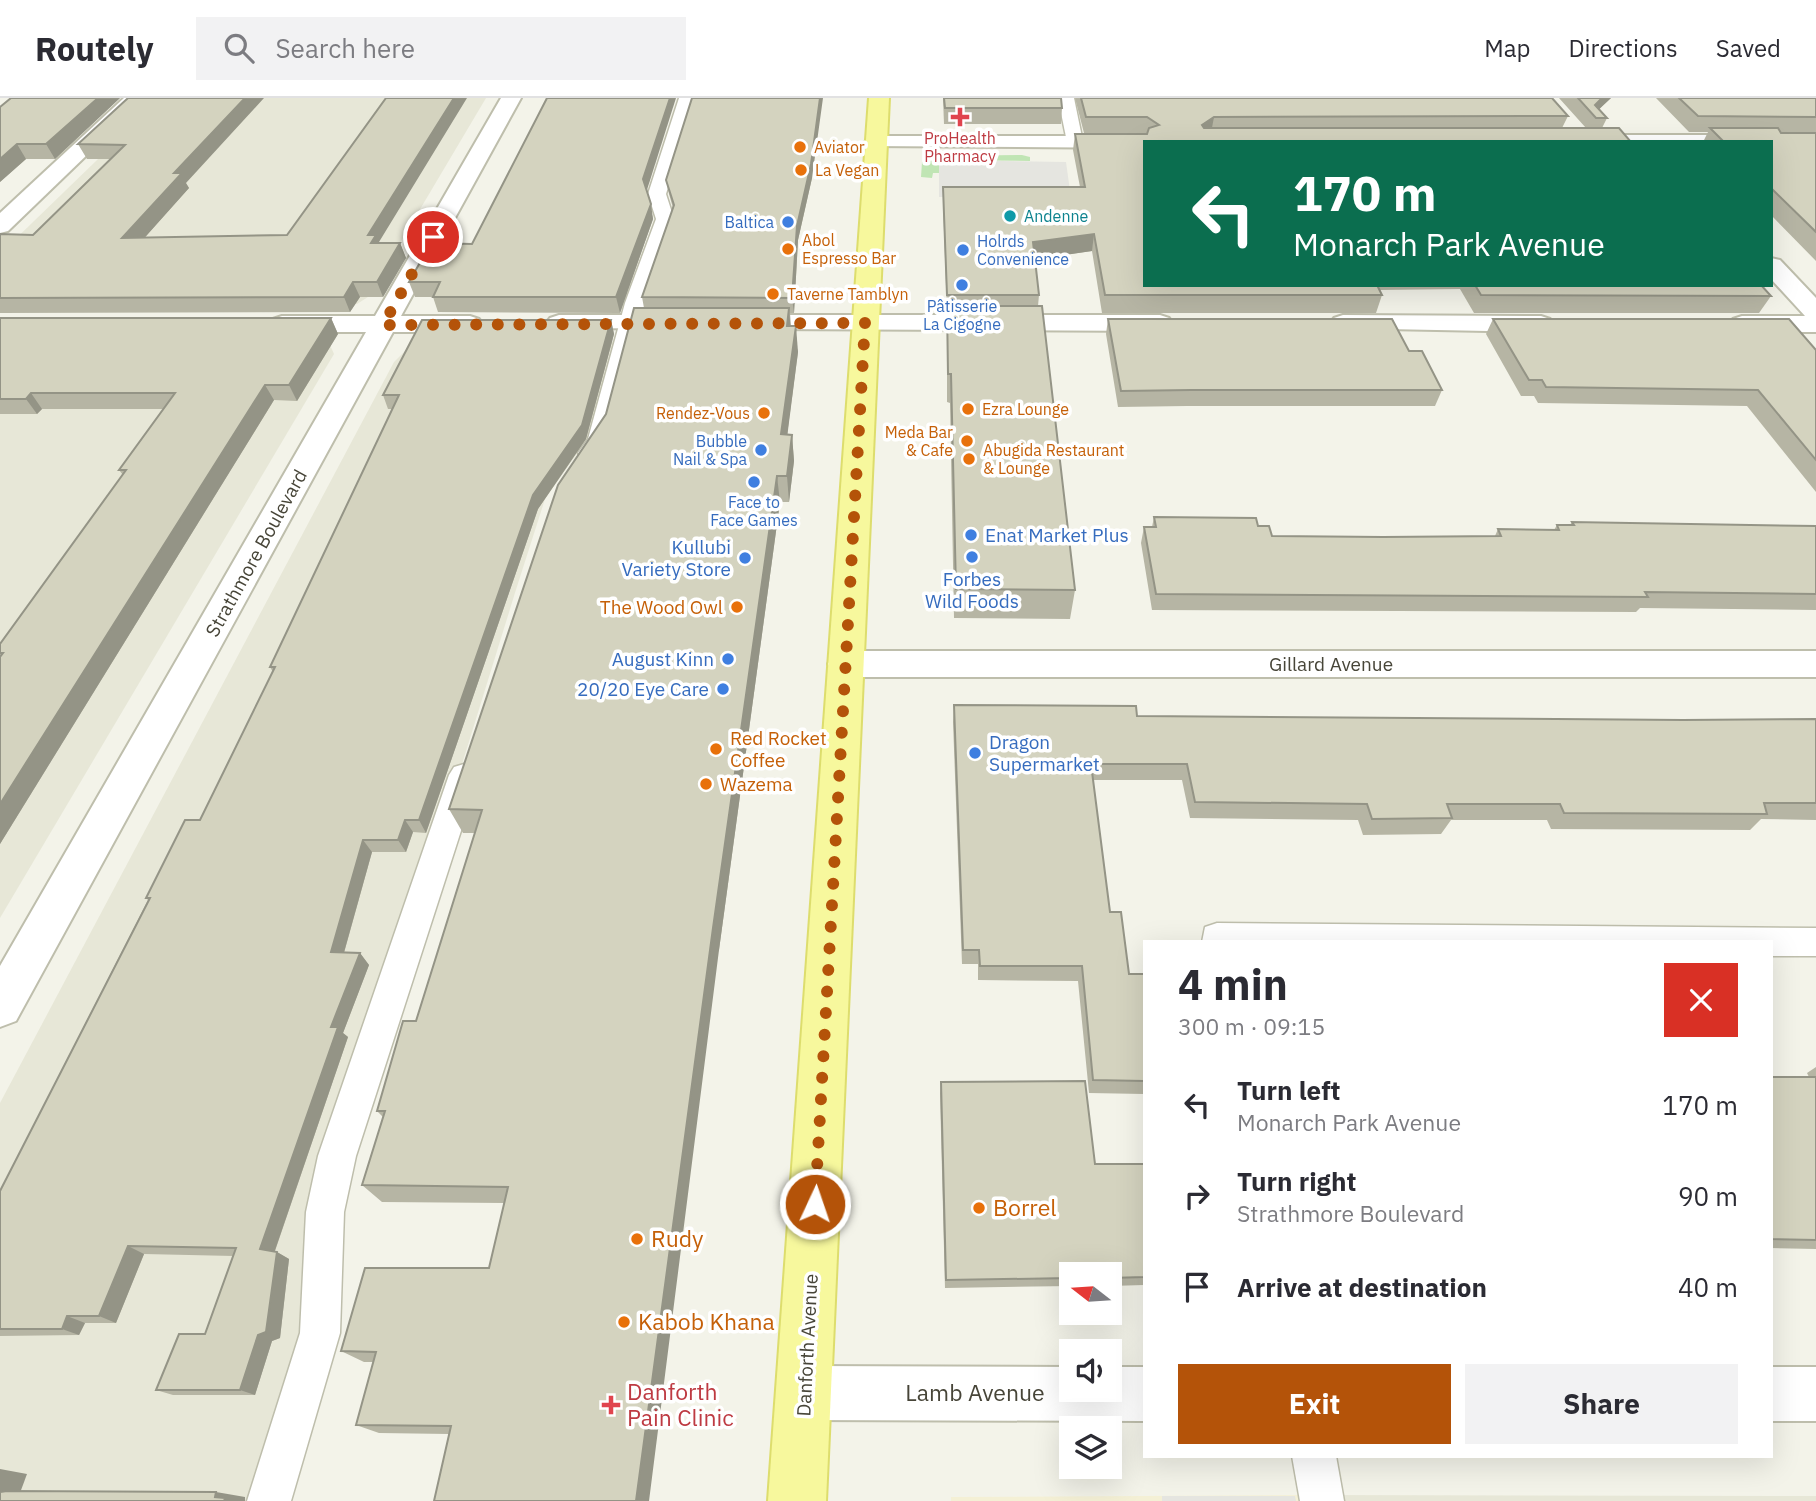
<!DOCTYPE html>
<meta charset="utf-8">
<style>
:root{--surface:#fff;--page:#f2f2f3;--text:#2b2b33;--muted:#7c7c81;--line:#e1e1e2;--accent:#b45309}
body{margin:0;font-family:"IBM Plex Sans",sans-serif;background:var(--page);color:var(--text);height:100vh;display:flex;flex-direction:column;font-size:26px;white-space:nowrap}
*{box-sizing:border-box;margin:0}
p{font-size:23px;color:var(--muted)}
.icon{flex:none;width:38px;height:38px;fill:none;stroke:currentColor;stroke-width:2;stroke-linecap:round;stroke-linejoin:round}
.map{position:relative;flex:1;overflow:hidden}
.panel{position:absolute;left:1143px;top:842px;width:630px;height:518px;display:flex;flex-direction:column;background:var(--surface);border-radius:0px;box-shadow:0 7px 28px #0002}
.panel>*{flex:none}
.guide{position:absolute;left:1143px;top:42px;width:630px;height:147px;border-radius:0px;box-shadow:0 7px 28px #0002;background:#0b6e4f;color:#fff;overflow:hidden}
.needle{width:46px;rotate:287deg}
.fabs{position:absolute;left:1059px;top:1164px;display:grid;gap:14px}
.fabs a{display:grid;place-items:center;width:63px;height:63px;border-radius:0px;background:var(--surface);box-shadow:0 7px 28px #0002;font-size:35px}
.pin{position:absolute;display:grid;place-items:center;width:60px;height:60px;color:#fff;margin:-30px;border:4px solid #fff;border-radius:50%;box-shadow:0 2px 7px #0007}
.me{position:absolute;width:77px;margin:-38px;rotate:3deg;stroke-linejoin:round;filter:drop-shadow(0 0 5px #0008)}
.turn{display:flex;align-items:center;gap:24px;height:147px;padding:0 35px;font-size:32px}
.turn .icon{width:91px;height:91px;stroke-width:2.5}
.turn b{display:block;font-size:49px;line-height:60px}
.round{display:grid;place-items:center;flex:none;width:74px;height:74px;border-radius:0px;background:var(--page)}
.head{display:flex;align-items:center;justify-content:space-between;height:119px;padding:0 35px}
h1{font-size:42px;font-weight:700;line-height:52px}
.button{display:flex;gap:14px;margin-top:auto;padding:14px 35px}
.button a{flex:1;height:80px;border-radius:0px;background:var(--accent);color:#fff;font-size:28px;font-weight:700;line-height:80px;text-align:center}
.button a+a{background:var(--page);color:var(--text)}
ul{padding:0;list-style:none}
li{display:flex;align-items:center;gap:21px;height:91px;padding:0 35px}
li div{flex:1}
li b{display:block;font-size:26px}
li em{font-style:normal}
header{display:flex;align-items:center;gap:42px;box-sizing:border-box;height:98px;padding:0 35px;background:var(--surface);border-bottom:2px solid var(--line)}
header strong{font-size:33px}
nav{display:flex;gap:38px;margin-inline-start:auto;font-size:24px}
.search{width:490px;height:63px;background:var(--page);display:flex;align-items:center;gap:18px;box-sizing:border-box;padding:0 24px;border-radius:0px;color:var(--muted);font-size:26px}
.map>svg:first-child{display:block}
.residential{fill:#e7e7d7}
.commercial{fill:#f4f0d5}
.green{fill:#c0e5b4}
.parking{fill:#e5e5e0}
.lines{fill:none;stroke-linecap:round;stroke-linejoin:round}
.lane-casing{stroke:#bebeac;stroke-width:3}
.street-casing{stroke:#bebeac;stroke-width:4}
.primary-casing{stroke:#dddd6d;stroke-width:4}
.lane{fill:#fff;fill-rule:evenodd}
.street{fill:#fff;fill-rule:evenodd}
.primary{fill:#f7f89d;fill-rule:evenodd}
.wall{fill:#b6b5a4}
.shaded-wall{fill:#949486}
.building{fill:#d4d3bf;stroke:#949486;stroke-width:2}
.route{stroke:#b45309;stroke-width:12;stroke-dasharray:0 21.6}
.health-dot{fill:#e0444e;stroke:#fff;stroke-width:2.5}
.food-dot{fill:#e8710a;stroke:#fff;stroke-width:2.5}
.culture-dot{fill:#0f9aa8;stroke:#fff;stroke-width:2.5}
.shop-dot{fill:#3f7fe0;stroke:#fff;stroke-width:2.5}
.labels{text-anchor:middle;stroke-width:7;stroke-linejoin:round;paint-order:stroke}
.far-health-label{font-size:16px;fill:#be3a42;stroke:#fff}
.far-food-label{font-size:16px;fill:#c56008;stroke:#fff;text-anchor:start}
.far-culture-label{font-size:16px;fill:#0d838f;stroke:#fff;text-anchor:start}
.far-shop-label{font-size:16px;fill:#366cbe;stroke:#fff;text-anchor:end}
.shop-label{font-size:19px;fill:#366cbe;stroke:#fff;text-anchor:end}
.street-label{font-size:19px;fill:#474538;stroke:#fff}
.food-label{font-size:19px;fill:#c56008;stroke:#fff;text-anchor:start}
.near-food-label{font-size:23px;fill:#c56008;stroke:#fff;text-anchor:start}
.near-health-label{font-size:23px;fill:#be3a42;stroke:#fff;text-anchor:start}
.near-street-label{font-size:23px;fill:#474538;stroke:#fff}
</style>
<header>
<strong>Routely</strong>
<div class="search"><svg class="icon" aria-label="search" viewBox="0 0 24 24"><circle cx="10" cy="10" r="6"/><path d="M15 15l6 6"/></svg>Search here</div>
<nav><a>Map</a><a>Directions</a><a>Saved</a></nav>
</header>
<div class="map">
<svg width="1816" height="1403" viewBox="0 0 1816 1403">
<rect width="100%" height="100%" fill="#f3f3e9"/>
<!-- residential -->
<g class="residential">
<path d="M161,0h325l-118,199 -11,7 -18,3 -339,-53z"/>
<path d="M0,241l330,6 4,9 -334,564z"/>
<path d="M434,242l183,1 -30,99 -42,59 -31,97 -73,236 -144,536 -44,133h-253v-398l394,-741 13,-13z"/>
<path d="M1311,1397l505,1v5h-504z"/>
</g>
<!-- commercial -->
<path class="commercial" d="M1311,1397l1,6h-361v-4z"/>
<!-- green -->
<path class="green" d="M1022,57l8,2v4l-90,-1 -1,13h-6l-1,5 -11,-1 1,-15 15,-6z"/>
<!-- parking -->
<g class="parking">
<path d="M939,62l127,2 5,36 -132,-1z"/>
<path d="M1162,1398h133l1,5h-134z"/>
</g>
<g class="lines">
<defs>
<g id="lane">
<path d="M679,0h16l-29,96 8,25 -29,84 -35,137 -13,18h-16l-3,-5 10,-14 37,-136 31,-84 -8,-25z"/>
<path d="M1058,0h16l9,44 -2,3h-12l-2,-3z"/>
<path d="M464,666l10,3 5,8 -123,381 -12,56 -4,121 -49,168h-44l53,-168 6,-121 12,-56 131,-381 5,-8z"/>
<path d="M1217,825l599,5v28h-45v-14h-569l3,-15z"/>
<path d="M1292,1358h44l8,45h-44z"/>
</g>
<g id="street">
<path d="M124,0h22l-138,133 -8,2v-20z"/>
<path d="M501,0h20l-120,218h69l9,3 4,5 -4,5 -9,3h-77l-377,689 -16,6v-61l366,-634h-84l-9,-3 -4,-5 4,-5 9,-3h93z"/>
<path d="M1577,37h239v12h-45v-5l-204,-1z"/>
<path d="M875,38h269l10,6h-10v6l-276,-2 -3,-4 3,-4z"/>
<path d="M1771,160l9,2 36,38v34h-74l-9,-3 -4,-5 4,-5 9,-3h63l-34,-37z"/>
<path d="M559,217h601l9,3 4,5 -4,5 -9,3 -610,-3 -4,-5 4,-5z"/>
<path d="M1343,217l198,1 9,3 4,5 -4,5 -9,3 -207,-4 -4,-5 4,-5z"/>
<path d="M845,553h971v26h-971l-12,-4 -5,-9 5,-9z"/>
<path d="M805,1268l266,1v23h39v-23h34v54l-339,-1 -19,-8 -8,-19 8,-19z"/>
<rect x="1771" y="1269" width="45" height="54"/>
</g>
<path id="primary" d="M869,0h20l-63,1403h-58z"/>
</defs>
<!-- lane casing -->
<use href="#lane" class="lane-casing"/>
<!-- street casing -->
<use href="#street" class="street-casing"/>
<!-- primary casing -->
<use href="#primary" class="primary-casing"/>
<!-- lane -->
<use href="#lane" class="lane"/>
<!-- street -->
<use href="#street" class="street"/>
<!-- primary -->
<use href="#primary" class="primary"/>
</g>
<!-- wall -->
<g class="wall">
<path d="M11,0h109l-65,61h-29l-26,23z"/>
<path d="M128,0l61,90 -44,49 255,6 6,15 -23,39h-23l-10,15 -350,1v-79l33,1 77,-76h-23l-9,-15z"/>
<path d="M943,0h118l1,10 -1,16h-117z"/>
<path d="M1075,0h477l16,18 -6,12h24l-27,-30h52l-12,11 8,9 -5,10 -458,157h617l10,11 -12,17h-285l-14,-24 -81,1 3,5 -6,18h-274l-10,-62 -57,8 4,36 -1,11 37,284 -5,29 -116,-1 -4,-215 -3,-1v-89l-4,-109v-17h137l-7,-37 2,-16h70l-61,-1z"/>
<path d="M1656,0h160v163l-45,-46v-73h-68l5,-10h-19z"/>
<path d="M812,80l-14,62 -4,73h-4l1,13 7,26 -11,83h5l2,26 -5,41h-9l-61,448 -270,484 -70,-1 -23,-8 17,-63h-9l-23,-11 148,-83 15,-65 -122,-1 -20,-17 21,-68 -6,-6 39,-90 59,-188h-12l-14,-24 157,-395 38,-106 -2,-11 31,-89 -4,-14 -3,-14z"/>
<path d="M646,92l7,29 -33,94 -182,-1 -5,-15h-18l-6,-15 63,-38z"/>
<path d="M0,220h331l7,16 -41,67 -23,-1 -274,444v-200l123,-169 -4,-5 45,-61h-122l-5,5h-37z"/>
<path d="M1108,221l301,32 33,39 -7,16h-248l-69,1 -12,-73z"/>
<path d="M1493,221l323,31v142l-69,-86 -209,-3 -4,-7h-13l-35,-62z"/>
<path d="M611,222l3,14 -28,105 -48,70 -112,324 -13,-1 -7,20h-34l-28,101h16l9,12 -26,68 5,4 -73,214 14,8 -9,79 -8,3 -17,54h-82l-17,-5 49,-56 29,-78 -90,-2 -28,69h-31l-6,12 -79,1v-145l148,-291 -2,-2 54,-78 73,-148 -3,-5 123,-258h-5l-5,-14z"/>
<path d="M1154,419l104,9 14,10 111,1 112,-1 3,-7 56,1 3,-5h13l2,-3 244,4v84l-176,-2 -4,4 -484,-2 -11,-67 3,-16h8z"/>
<path d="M954,607l183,11 546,4 133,-1v101l-55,-1 -11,11 -199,-1 -4,-9h-96l-10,14 -78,1 -5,-15 -168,-2 -8,-38h-89l17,132 19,62h15v120l-55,-1 -11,-112 -100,-1v-16h-16l-9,-242z"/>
<path d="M1816,969v182l-45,-1v-171h38l-2,-4z"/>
<path d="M941,984l154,82h49v121l-34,1v-12h-39v12l-126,2 -5,-195z"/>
</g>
<!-- shaded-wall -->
<g class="shaded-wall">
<path d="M98,0h22l-65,61 -9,-15z"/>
<path d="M245,0h19l-78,85 3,5 -58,65 -9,-15 52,-65z"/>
<path d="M454,0h13l-88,144 3,8 -5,8 -9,-23z"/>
<path d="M670,0h6l-30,95 -3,-14z"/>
<path d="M820,0h3l-11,80 -14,62 -4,73 -2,-15 5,-72z"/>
<path d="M1602,0h9l-18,17 2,-10z"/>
<path d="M1214,19l-3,16 -9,-8z"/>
<path d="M17,46l9,15 -26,23v-23z"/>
<path d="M651,106l2,15 -33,94 -4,-16z"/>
<path d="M1094,136l-2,17 -61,9 2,-18z"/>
<path d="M400,145l6,15 -23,39 -6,-15z"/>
<path d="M353,184l7,15 -10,15 -6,-15z"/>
<path d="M789,210l2,26 -4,-8z"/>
<path d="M331,220l7,16 -41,67 -8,-16z"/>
<path d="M611,222l3,14 -28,105 -48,70 -112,324 -7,-13 114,-325z"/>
<path d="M796,228l2,26 -14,109 -3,-27z"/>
<path d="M265,287l9,15 -274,444v-40z"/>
<path d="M31,295l11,16 -5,5 -11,-15z"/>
<path d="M792,337l2,26 -5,41 -2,-26z"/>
<path d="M777,378l3,26 -61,448 -70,551h-13l77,-573z"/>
<path d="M405,722l8,12 -7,20 -8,-12z"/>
<path d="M363,742l9,12 -31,111 -10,-11z"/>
<path d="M360,855l9,12 -26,68 5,4 -75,219 -13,-7 71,-222z"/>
<path d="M128,1148l16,8 -28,69 -17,-7z"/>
<path d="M277,1154l12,7 -9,79 -8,3 -17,54 -15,-5z"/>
<path d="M67,1218l18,7 -6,12 -17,-6z"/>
<path d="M0,1371l27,5 -10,27 -17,-2z"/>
<path d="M216,1394l29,5v4h-21l-9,-4z"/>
</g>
<!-- building -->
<g class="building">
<path d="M11,0h87l-52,46h-29l-17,15v-52z"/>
<path d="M128,0h117l-71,75h8l-60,65 165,-3 99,-137h68l-86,137h8l-5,8h29l-23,39h-24l-9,15 -344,1v-64l33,1 92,-90 -47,-1z"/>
<path d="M547,0h123l-27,81 8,25 -35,93h-183l7,-15h-31l22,-39 41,1z"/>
<path d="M692,0h128l-9,66 -14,62 -5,72 -150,-1 32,-92 -8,-25z"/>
<path d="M944,0h117l1,10h-117z"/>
<path d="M1081,0h471l16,18 -354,1 -12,8 2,3h415l12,14h-487v143h233l5,10h-277l-11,-61 -61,8 6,53h-92l-4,-108h142l-10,-53h72l2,-6 10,-3 -12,-8h-61z"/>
<path d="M1578,0h24l-7,7 12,13h-11z"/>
<path d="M1679,0h137v19l-118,-1z"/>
<path d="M1710,30h68l3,5h35v99l-45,-44v-46h-47z"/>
<path d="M1475,187h286l10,11 -290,-1z"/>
<path d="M947,208h95l33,284 -119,-1 -5,-215h-3z"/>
<path d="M634,210h155l-2,18h9l-15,108 11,1 -5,41h-10l-64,452 -77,573h-202l17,-75 -95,-1 20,-73 -35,-1 24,-83h124l19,-81 -146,-2 23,-74h-8l26,-90h13l66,-211 -33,-1 109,-324 48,-71z"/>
<path d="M0,220h331l-42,67h-24l-265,419v-147l3,-4h-3v-9l126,-174h-7l56,-77h-144l-5,6h-26z"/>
<path d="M1108,221h284l17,32h13l20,39h-251l-70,1z"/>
<path d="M1493,221h296l27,31v110l-58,-70 -212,-3 -4,-7h-13z"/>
<path d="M422,222h189l-29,105 -49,70 -114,325h-14l-7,20h-35l-32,112 29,1 -29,74h7l-78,222 17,3 -11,80 -8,3 -18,55h-84l23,-56h26l31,-86 -108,-2 -29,70h-32l-5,13h-62v-138l150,-293h-4l39,-78h15l75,-153h-5l129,-272h-16z"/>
<path d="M1154,419l102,1 2,8h11l3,10 111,1 118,-1 -3,-7 61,1 -2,-5h17l-2,-3 244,4v68l-171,-2 3,5 -492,-3 -12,-67h12z"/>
<path d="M954,607l182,1 1,10 546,4 133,-1v84h-52l3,11 -203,-1 -4,-9h-113l5,14 -80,1 -5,-15 -172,-2 -8,-38h-96l19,148h11l8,62h15v107l-51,-1 -11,-114h-102l-1,-16h-16z"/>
<path d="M1771,979h45v163l-45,-1z"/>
<path d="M1085,983l10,83h49v113l-34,1v-4h-39v4l-125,2 -5,-198z"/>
<path d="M7,1393l209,1 -1,5 10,1 -1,3h-224v-9z"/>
</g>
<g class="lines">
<!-- route -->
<path class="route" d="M433,139l-50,88 482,-2 -50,881"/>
</g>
<!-- markers -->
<g class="health-dot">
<path d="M956.5 8.5h7v7h7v7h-7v7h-7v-7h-7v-7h7z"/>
<path d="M607.5 1296.5h7v7h7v7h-7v7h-7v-7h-7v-7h7z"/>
</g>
<g class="food-dot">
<circle cx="800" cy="49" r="7"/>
<circle cx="801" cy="72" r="7"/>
<circle cx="788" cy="151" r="7"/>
<circle cx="773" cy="196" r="7"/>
<circle cx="968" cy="311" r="7"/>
<circle cx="764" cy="315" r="7"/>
<circle cx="967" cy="343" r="7"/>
<circle cx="969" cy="361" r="7"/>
<circle cx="737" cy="509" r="7"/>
<circle cx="716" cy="651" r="7"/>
<circle cx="706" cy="686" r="7"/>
<circle cx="979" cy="1110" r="7"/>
<circle cx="637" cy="1141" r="7"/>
<circle cx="624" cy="1224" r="7"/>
</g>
<circle class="culture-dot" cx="1010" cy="118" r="7"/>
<g class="shop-dot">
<circle cx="788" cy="124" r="7"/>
<circle cx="963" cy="152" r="7"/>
<circle cx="962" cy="187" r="7"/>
<circle cx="761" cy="352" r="7"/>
<circle cx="754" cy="384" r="7"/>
<circle cx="971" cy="437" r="7"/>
<circle cx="972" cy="459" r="7"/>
<circle cx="745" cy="460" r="7"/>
<circle cx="728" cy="561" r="7"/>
<circle cx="723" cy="591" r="7"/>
<circle cx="975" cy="655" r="7"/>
</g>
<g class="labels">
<!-- far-health labels -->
<g class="far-health-label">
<text x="960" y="46">ProHealth<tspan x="960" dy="18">Pharmacy</tspan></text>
</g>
<!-- far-food labels -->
<g class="far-food-label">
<text x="814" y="55">Aviator</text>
<text x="815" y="78">La Vegan</text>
<text x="802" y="148">Abol<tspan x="802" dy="18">Espresso Bar</tspan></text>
<text x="787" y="202">Taverne Tamblyn</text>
<text x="982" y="317">Ezra Lounge</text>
<text x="750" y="321" text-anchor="end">Rendez-Vous</text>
<text x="953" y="340" text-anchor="end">Meda Bar<tspan x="953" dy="18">&amp; Cafe</tspan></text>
<text x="983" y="358">Abugida Restaurant<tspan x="983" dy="18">&amp; Lounge</tspan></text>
</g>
<!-- far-culture labels -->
<g class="far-culture-label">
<text x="1024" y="124">Andenne</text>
</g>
<!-- far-shop labels -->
<g class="far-shop-label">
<text x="774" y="130">Baltica</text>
<text x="977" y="149" text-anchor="start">Holrds<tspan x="977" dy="18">Convenience</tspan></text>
<text x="962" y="214" text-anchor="middle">Pâtisserie<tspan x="962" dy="18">La Cigogne</tspan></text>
<text x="747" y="349">Bubble<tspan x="747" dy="18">Nail &amp; Spa</tspan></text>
<text x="754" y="410" text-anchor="middle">Face to<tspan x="754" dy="18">Face Games</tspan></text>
</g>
<!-- shop labels -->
<g class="shop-label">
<text x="985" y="444" text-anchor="start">Enat Market Plus</text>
<text x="731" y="456">Kullubi<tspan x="731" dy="22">Variety Store</tspan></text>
<text x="972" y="488" text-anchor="middle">Forbes<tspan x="972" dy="22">Wild Foods</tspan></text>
<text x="714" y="568">August Kinn</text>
<text x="709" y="598">20/20 Eye Care</text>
<text x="989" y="651" text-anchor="start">Dragon<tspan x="989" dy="22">Supermarket</tspan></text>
</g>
<!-- street labels -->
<g class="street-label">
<text transform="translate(256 455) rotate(-61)" y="7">Strathmore Boulevard</text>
<text x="1331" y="573">Gillard Avenue</text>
<text transform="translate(807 1247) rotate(-87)" y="7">Danforth Avenue</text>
</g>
<!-- food labels -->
<g class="food-label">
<text x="723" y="516" text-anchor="end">The Wood Owl</text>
<text x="730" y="647">Red Rocket<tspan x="730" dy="22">Coffee</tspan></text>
<text x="720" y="693">Wazema</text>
</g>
<!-- near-food labels -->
<g class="near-food-label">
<text x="993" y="1118">Borrel</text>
<text x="651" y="1149">Rudy</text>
<text x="638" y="1232">Kabob Khana</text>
</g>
<!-- near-health labels -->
<g class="near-health-label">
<text x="627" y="1302">Danforth<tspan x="627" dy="26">Pain Clinic</tspan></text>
</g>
<!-- near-street labels -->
<g class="near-street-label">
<text x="975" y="1303">Lamb Avenue</text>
</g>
</g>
</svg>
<div class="fabs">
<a><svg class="needle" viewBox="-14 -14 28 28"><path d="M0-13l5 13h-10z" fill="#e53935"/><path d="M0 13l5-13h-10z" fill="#7c7c81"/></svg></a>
<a><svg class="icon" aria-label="sound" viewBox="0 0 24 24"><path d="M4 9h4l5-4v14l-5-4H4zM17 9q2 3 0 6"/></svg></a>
<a><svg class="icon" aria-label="layers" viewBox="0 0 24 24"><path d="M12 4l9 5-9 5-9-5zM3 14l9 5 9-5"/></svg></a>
</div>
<div class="pin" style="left:433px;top:139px;background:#d93025"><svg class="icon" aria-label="arrive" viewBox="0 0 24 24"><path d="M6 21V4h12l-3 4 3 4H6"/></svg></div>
<svg class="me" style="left:815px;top:1106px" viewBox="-20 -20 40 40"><circle r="17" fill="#b45309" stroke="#fff" stroke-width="3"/><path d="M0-11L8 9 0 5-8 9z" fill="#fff"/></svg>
<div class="guide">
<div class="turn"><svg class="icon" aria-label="left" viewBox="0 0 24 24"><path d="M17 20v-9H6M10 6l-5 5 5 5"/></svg><div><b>170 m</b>Monarch Park Avenue</div></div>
</div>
<section class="panel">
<div class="head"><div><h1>4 min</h1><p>300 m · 09:15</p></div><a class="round" style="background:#d93025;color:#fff"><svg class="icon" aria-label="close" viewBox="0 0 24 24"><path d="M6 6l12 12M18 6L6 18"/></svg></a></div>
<ul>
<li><svg class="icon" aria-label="left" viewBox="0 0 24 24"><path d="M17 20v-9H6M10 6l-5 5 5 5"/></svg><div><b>Turn left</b><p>Monarch Park Avenue</p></div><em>170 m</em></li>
<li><svg class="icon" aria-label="right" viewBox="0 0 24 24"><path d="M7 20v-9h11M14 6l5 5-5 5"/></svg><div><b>Turn right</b><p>Strathmore Boulevard</p></div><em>90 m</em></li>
<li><svg class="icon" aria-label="arrive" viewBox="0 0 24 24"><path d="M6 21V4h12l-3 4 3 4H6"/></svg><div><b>Arrive at destination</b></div><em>40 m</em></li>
</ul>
<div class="button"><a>Exit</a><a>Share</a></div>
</section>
</div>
